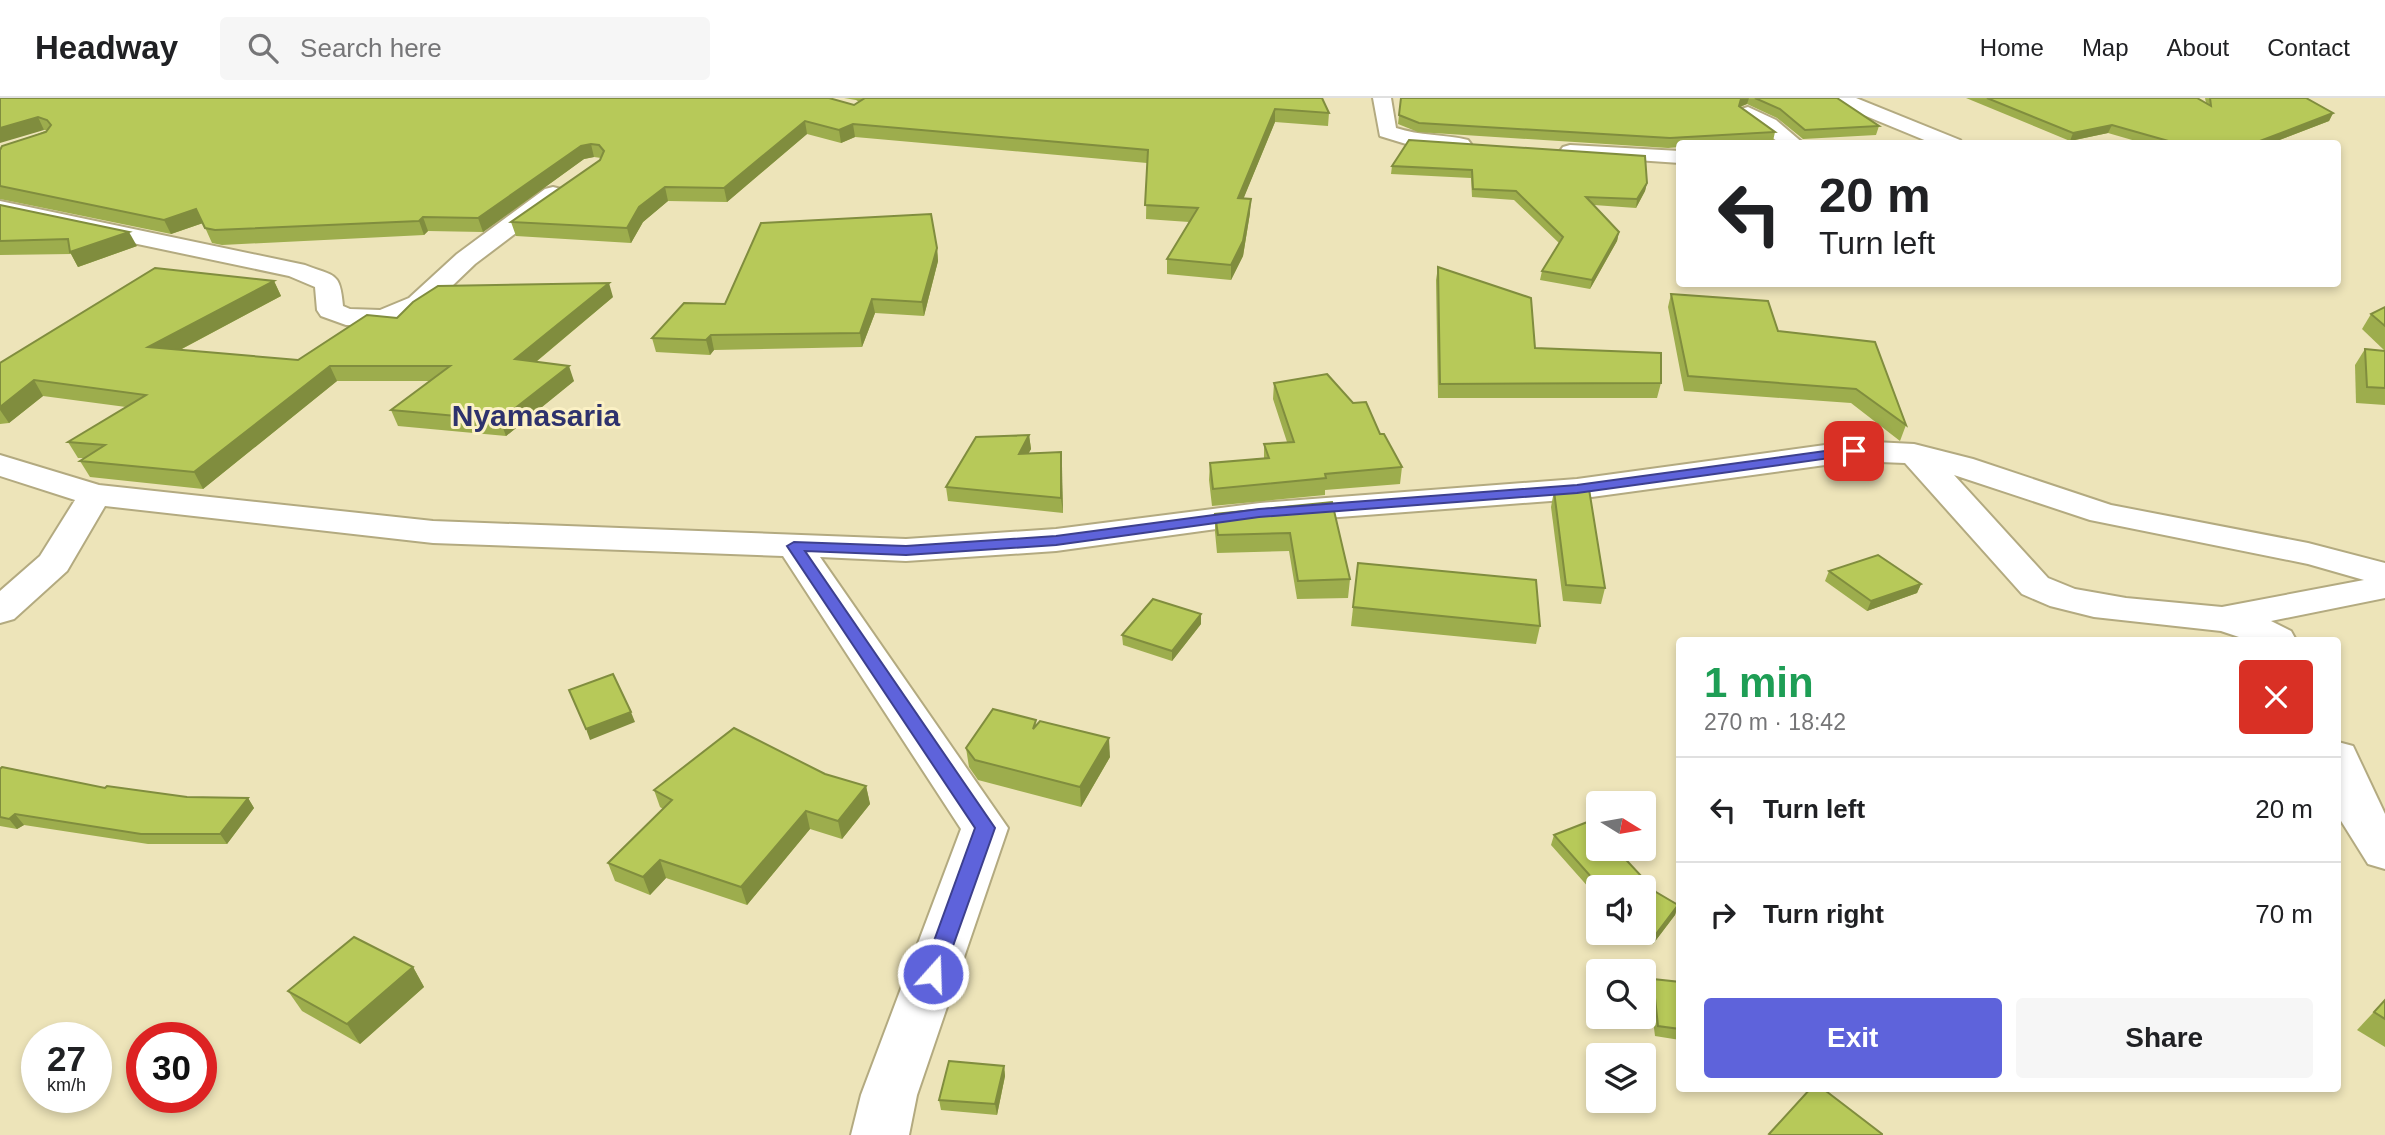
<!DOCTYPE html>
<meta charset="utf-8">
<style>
:root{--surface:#fff;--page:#f6f6f6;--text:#202124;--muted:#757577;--line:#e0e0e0;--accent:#5e63db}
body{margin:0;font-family:Helvetica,sans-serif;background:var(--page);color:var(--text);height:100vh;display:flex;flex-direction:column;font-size:26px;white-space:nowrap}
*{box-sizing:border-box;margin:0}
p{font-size:23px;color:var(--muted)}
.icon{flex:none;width:38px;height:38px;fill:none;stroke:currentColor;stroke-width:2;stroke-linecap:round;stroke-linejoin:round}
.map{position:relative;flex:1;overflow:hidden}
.drawer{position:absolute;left:1676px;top:539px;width:665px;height:455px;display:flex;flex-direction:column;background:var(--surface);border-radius:7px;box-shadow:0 4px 10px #0003}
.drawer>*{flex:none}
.guide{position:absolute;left:1676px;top:42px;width:665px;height:147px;border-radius:7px;box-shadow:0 4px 10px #0003;background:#fff;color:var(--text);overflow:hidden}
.needle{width:46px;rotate:101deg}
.buttons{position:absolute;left:1586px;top:693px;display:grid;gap:14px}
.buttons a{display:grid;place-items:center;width:70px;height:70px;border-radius:7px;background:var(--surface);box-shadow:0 4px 10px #0003;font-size:35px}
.speed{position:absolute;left:21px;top:924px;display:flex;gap:14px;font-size:35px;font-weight:700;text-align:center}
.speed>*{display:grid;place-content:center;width:91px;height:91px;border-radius:50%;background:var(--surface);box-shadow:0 4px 10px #0003;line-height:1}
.speed small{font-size:18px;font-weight:400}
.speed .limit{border:10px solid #d22;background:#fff;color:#111}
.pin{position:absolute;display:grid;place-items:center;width:60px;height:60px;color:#fff;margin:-30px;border-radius:14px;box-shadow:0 4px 10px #0006}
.me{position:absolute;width:77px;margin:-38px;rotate:20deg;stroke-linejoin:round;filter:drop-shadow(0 0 5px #0008)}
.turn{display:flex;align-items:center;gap:24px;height:147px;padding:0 28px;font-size:32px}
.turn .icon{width:91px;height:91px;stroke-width:2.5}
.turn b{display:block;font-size:49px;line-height:60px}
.round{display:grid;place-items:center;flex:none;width:74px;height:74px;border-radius:7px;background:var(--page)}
.head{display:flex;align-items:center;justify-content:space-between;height:119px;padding:0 28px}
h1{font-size:42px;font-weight:600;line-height:52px;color:#1e9e55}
.action{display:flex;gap:14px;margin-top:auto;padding:14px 28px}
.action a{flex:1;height:80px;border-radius:7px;background:var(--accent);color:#fff;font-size:28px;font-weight:600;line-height:80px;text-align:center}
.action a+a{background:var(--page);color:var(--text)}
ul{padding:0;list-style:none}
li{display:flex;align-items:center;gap:21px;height:105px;padding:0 28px;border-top:2px solid var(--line)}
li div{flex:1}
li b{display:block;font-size:26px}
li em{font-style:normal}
header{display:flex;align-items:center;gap:42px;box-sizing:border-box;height:98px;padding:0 35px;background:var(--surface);border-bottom:2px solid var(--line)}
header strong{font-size:33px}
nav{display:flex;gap:38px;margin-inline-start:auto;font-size:24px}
.search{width:490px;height:63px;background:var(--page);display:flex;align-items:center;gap:18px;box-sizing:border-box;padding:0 24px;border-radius:7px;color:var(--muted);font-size:26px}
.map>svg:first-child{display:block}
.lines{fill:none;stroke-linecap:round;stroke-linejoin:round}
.minor-casing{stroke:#b3aa80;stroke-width:4}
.minor{fill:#fff;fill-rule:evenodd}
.wall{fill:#9dad4d}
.shaded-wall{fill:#808d3e}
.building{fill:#b7c959;stroke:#808d3e;stroke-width:2}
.route{fill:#5e63db;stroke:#3d408e;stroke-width:2}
.labels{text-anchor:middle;stroke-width:6;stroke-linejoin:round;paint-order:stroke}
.district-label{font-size:30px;font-weight:bold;fill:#2e326d;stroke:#fbf1c5}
</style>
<header>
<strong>Headway</strong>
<div class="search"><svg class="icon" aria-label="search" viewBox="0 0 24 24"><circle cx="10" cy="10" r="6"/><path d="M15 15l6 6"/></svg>Search here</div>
<nav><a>Home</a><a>Map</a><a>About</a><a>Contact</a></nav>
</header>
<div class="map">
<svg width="2385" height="1037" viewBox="0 0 2385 1037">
<rect width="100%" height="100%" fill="#ede4b9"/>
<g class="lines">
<defs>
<g id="minor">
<path d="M1373,0h18l5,30c24,8 48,6 72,12l3,4 -3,4 -7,2 -45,-3 -36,-11z"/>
<path d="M1830,0h26l104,42 3,4h-29l-102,-42z"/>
<path d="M1748,9l28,13 28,24h-23l-43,-31 3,-4z"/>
<path d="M1570,47l110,6v12l-117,-8 -3,-4 3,-4z"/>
<path d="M553,89l8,2 3,5 -3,5 -86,65 -48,46 -34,14 -10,2 -37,-1 -25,-9 -4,-6 -2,-23 -26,-11 -289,-61v-14l305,64c30,12 35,6 38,41l7,3 30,1 29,-12 48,-44 88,-65z"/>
<path d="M1854,343l60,3 59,15 138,46 197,38 77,20v35l-114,23 20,10 5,9h-48l-27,-9 -127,-14 -44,-11 -28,-12 -117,-131 -51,-2 -277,38 -317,24 -204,28 -150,10 -86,-4 188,271 -91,267 -8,40h-58l10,-40 100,-266 -178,-273 -350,-13 -328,-37 -38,65 -53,48 -14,4v-32l40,-35 35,-56 -75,-24v-21l99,30 334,36 473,18 150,-10 204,-26 317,-24zM1954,377l136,45 218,44 56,16 -142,27 -96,-9 -51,-9 -27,-11z"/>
<path d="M2338,644l15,4 32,68v55l-17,-5 -30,-48z"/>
</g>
</defs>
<!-- minor casing -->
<use href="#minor" class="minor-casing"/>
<!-- minor -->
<use href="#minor" class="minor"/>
</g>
<!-- wall -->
<g class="wall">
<path d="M0,0l854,7 5,-3 -3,-2 -12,-2h478l7,15 -1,13 -53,-4 -32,77 7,14 -7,43 -12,24 -64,-6v-15l22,-37 -43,-3 1,-56 -292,-26 -14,6 -34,-9 -80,68 -59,-1 -25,21 -12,21 -115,-7 -5,-14 89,-62 1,-2 -7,-1 -10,2 -101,73 -55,-1 -4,4 -202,10 -10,-2 -9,-20 -32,11 -171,-35v-49l47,-20h-3z"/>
<path d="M1401,0h436l42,28 -3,9 -73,4 -26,-21 -30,-14 -7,3 35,25 -2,9 -38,3h-55v3l-12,1 -250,-16 -20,-8z"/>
<path d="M1966,0h231l9,5 -1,-5h101l27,15 -4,8 -60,23h-123l-38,-11 -38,8z"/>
<path d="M1409,42l238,43 -2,8 -9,17 -42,-3 25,27 -2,9 -27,48 -50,-9 2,-9 17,-28 -45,-43 -42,-3 -1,-19 -80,-4 1,-8z"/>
<path d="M0,107l137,41 -59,21 -7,-13 -71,1z"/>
<path d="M937,150l1,13 -14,55 -49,-3 -13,34 -148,3 -4,5 -54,-3 -4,-14 73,-34z"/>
<path d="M1438,169l97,81 126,35 -4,15h-219l-2,-118z"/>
<path d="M274,183l7,15 -101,54 118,10 99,-42 216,-21 -77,65 38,19 -68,55 -108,-10 -7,-16 39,-29h-93l-134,108 -113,-12 -10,-16 4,-3h-6l-10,-16 58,-35 -83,-11 -34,27 -9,1v-61z"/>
<path d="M1671,196l107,37 128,94 -6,16 -49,-38 -167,-12 -16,-84z"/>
<path d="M2385,209v44l-23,-22 9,-15z"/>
<path d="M2365,251l20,2v54l-29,-2 -1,-38z"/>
<path d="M1274,285l106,51 22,33 -2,17 -75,6v5l-113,11 -3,-26 1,-17 54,-5v-14l23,-2 -14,-43z"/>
<path d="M1029,337l2,14 -3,4 33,-1 2,61 -115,-12 -2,-14z"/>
<path d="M1554,393l51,97 -4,16 -38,-3 -12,-94z"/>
<path d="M1332,404l18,77 -2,19 -51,1 -8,-48 -72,2 -2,-21v-18z"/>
<path d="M1358,465l182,63 -4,18 -185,-18z"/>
<path d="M1829,473l92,13 -4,9 -50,18 -42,-30z"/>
<path d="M1201,516v10l-29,37 -49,-16 -1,-10z"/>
<path d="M1037,627l73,32 -29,50 -103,-27 -9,-13 -3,-19z"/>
<path d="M0,671l105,19 82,9 61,1 6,10 -27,36h-79l-124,-19 -7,4 -17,-3z"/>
<path d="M866,688l4,18 -28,35 -32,-10 -63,76 -81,-27 -16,17 -35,-14 -7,-18 55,-54 -3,-2 -6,-17z"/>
<path d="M1554,737l124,70 -3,10 -22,29 -20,-11h10v-46h-45v11l-47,-53z"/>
<path d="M413,869l11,20 -64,57 -58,-33 -14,-20z"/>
<path d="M1653,881l27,3v58l-25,-4 -6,-47z"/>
<path d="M2385,902v47l-28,-17z"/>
<path d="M1004,968l1,10 -8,39 -56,-5 -2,-10z"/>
</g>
<!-- shaded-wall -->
<g class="shaded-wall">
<path d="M1743,0h6l-2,6 -8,3 2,-8z"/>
<path d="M1275,11v13l-37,90v-14z"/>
<path d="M2333,15l-4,8 -60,23h-17z"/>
<path d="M38,19l6,13 -44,13v-15z"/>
<path d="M805,23l2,13 -80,68 -3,-14z"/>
<path d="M853,26l2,13 -14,6 -2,-13z"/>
<path d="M2112,27l-4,8 -38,8 3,-8z"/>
<path d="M591,46l3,13 -10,2 -101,73 -5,-14 103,-72z"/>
<path d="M1647,85l-2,8 -9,17 1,-9z"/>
<path d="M665,89l3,14 -25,21 -12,21 -4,-15 12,-21z"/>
<path d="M1251,101l-1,14 -7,43 -12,24v-15z"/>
<path d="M196,111l7,14 -32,11 -7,-14z"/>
<path d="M423,119l5,14 -4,4 -5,-14z"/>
<path d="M129,134l8,14 -59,21 -8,-15z"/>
<path d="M1619,134l-2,9 -27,48 2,-9z"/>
<path d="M937,150l1,13 -14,55 -2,-14z"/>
<path d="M274,183l7,15 -124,66 -9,-15z"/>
<path d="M609,185l4,14 -93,78 -5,-16z"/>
<path d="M872,201l3,14 -13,34 -2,-14z"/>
<path d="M711,237l3,15 -4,5 -4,-15z"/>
<path d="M330,268l7,15 -134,108 -9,-17z"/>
<path d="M569,268l5,15 -68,55 -6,-16z"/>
<path d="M34,282l9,16 -34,27 -9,-13v-3z"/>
<path d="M1029,337l2,14 -10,19 -2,-14z"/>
<path d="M1061,354l1,14 1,47 -2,-15z"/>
<path d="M1921,486l-4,9 -50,18 4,-10z"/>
<path d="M1201,516v10l-29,37v-10z"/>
<path d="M631,614l4,10 -45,18 -4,-11z"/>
<path d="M1109,640l1,19 -29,50 -1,-20z"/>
<path d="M866,688l4,18 -28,35 -4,-18z"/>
<path d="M248,700l6,10 -27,36 -7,-10z"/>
<path d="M806,713l4,18 -63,76 -6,-18z"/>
<path d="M15,716l9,11 -7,4 -8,-10z"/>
<path d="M660,762l6,18 -16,17 -7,-18z"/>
<path d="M1678,807l-3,10 -22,29 3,-10z"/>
<path d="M413,869l11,20 -64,57 -13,-20z"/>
<path d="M1004,968l1,10 -8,39 -2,-11z"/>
</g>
<!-- building -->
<g class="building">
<path d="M0,0h829l25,7 11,-7h457l7,15 -54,-4 -37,89 13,1 -8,42 -12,24 -64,-6 31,-51 -53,-3 3,-55 -295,-26 -14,6 -34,-9 -81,67 -59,-1 -26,20 -12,21 -116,-6 89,-62 4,-9 -5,-6 -8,-1 -10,2 -103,72 -55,-1 -4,4 -204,9 -10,-2 -9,-19 -32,11 -164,-34v-36l2,-4 44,-14 5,-7 -4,-5 -9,-3 -38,11z"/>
<path d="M1401,0h342l-2,1 -2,7 36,26 -105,6 -251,-15 -20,-8z"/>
<path d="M1755,0h82l42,28 -74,4 -25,-21z"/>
<path d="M1987,0h210l14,8 -1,-8h96l27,15 -81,31h-73l-67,-19 -39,8z"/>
<path d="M1409,42l236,16 2,27 -10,16 -51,-2 33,35 -27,48 -50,-9 21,-34 -47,-46 -43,-2 -1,-19 -80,-4z"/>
<path d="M0,107l129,27 -59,20 -2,-13 -68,2z"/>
<path d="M931,116l6,34 -15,54 -50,-3 -12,34 -149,2 -5,5 -54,-2 32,-35 41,1 36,-81z"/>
<path d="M1438,169l93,31 4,50 126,5v30l-221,1z"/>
<path d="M155,170l119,13 -126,66 150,13 69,-45 30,3 16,-16 25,-16 171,-3 -94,76 54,7 -69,54 -109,-10 59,-44h-120l-136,106 -114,-11 25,-16 -37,-3 78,-47 -112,-15 -34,27v-44z"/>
<path d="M1671,196l97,7 10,30 97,11 31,83 -50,-36 -168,-13z"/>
<path d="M2385,209v19l-14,-12z"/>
<path d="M2365,251l20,2v37l-18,-1z"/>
<path d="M1327,276l26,29 13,-1 14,32h4l18,33 -77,7 1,4 -113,11 -3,-26 59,-5 -5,-14 30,-2 -20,-59z"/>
<path d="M1029,337l-10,19 42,-2v46l-115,-11 30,-50z"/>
<path d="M1589,391l16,99 -39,-3 -12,-94z"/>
<path d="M1332,404l18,77 -52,2 -8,-48 -72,2 -3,-21z"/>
<path d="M1878,457l43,29 -50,17 -42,-30z"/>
<path d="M1358,465l178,17 4,46 -187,-19z"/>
<path d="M1153,501l48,15 -29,37 -50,-16z"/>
<path d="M613,576l18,38 -45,17 -17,-39z"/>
<path d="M993,611l43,11 -3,9 7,-8 69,17 -29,49 -105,-27 -9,-12z"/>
<path d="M734,630l91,46 41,12 -28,35 -32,-10 -65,76 -81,-27 -17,17 -35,-14 64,-63 -18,-10z"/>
<path d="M2,669l103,21 2,-2 80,11 61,1 -28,36h-79l-126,-20 -6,5 -9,-2v-48z"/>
<path d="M1590,723l8,8v20h18l40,43 22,13 -22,29 -13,-8v-39h-43l-46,-52z"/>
<path d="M354,839l59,30 -66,57 -59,-33z"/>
<path d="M1653,881l27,3v47l-22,-3z"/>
<path d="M2385,902v19l-11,-7z"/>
<path d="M949,963l55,5 -9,38 -56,-4z"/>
<path d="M1811,990h11l60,46v1h-111l-2,-1z"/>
</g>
<!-- route -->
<path class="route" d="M1854,349l5,1v6l-282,39 -318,24 -203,28 -150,10 -101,-4 190,277 -52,146 -3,6 -7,2 -8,-2 -3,-6 53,-146 -188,-282 7,-4 112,4 150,-10 203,-27 318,-24z"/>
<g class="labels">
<!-- district labels -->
<g class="district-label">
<text x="536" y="328">Nyamasaria</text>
</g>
</g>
</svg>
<div class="buttons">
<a><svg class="needle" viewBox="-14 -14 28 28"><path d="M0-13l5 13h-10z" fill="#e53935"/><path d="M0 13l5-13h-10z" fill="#757577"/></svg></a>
<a><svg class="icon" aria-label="sound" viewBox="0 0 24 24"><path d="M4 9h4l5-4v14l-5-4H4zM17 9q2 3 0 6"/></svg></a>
<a><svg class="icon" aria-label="search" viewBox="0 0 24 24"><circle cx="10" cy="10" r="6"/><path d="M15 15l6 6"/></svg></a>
<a><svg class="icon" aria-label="layers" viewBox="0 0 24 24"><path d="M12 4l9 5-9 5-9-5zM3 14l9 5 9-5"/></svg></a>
</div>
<div class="speed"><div>27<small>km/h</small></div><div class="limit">30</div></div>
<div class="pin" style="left:1854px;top:353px;background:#d93025"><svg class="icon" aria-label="arrive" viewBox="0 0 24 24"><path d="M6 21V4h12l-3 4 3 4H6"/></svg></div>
<svg class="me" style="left:933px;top:876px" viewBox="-20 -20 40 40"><circle r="17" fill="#5e63db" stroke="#fff" stroke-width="3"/><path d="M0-11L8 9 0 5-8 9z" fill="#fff"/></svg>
<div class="guide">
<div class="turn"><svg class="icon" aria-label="left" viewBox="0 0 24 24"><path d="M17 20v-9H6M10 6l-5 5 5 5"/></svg><div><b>20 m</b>Turn left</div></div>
</div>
<section class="drawer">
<div class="head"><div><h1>1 min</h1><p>270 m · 18:42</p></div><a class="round" style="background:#d93025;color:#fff"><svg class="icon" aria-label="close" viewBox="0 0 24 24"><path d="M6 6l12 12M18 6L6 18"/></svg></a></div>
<ul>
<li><svg class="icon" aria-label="left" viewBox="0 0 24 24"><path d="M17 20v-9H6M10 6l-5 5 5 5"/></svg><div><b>Turn left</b></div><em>20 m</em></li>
<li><svg class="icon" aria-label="right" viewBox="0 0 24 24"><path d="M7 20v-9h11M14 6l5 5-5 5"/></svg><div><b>Turn right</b></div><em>70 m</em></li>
</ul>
<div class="action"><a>Exit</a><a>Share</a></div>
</section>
</div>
